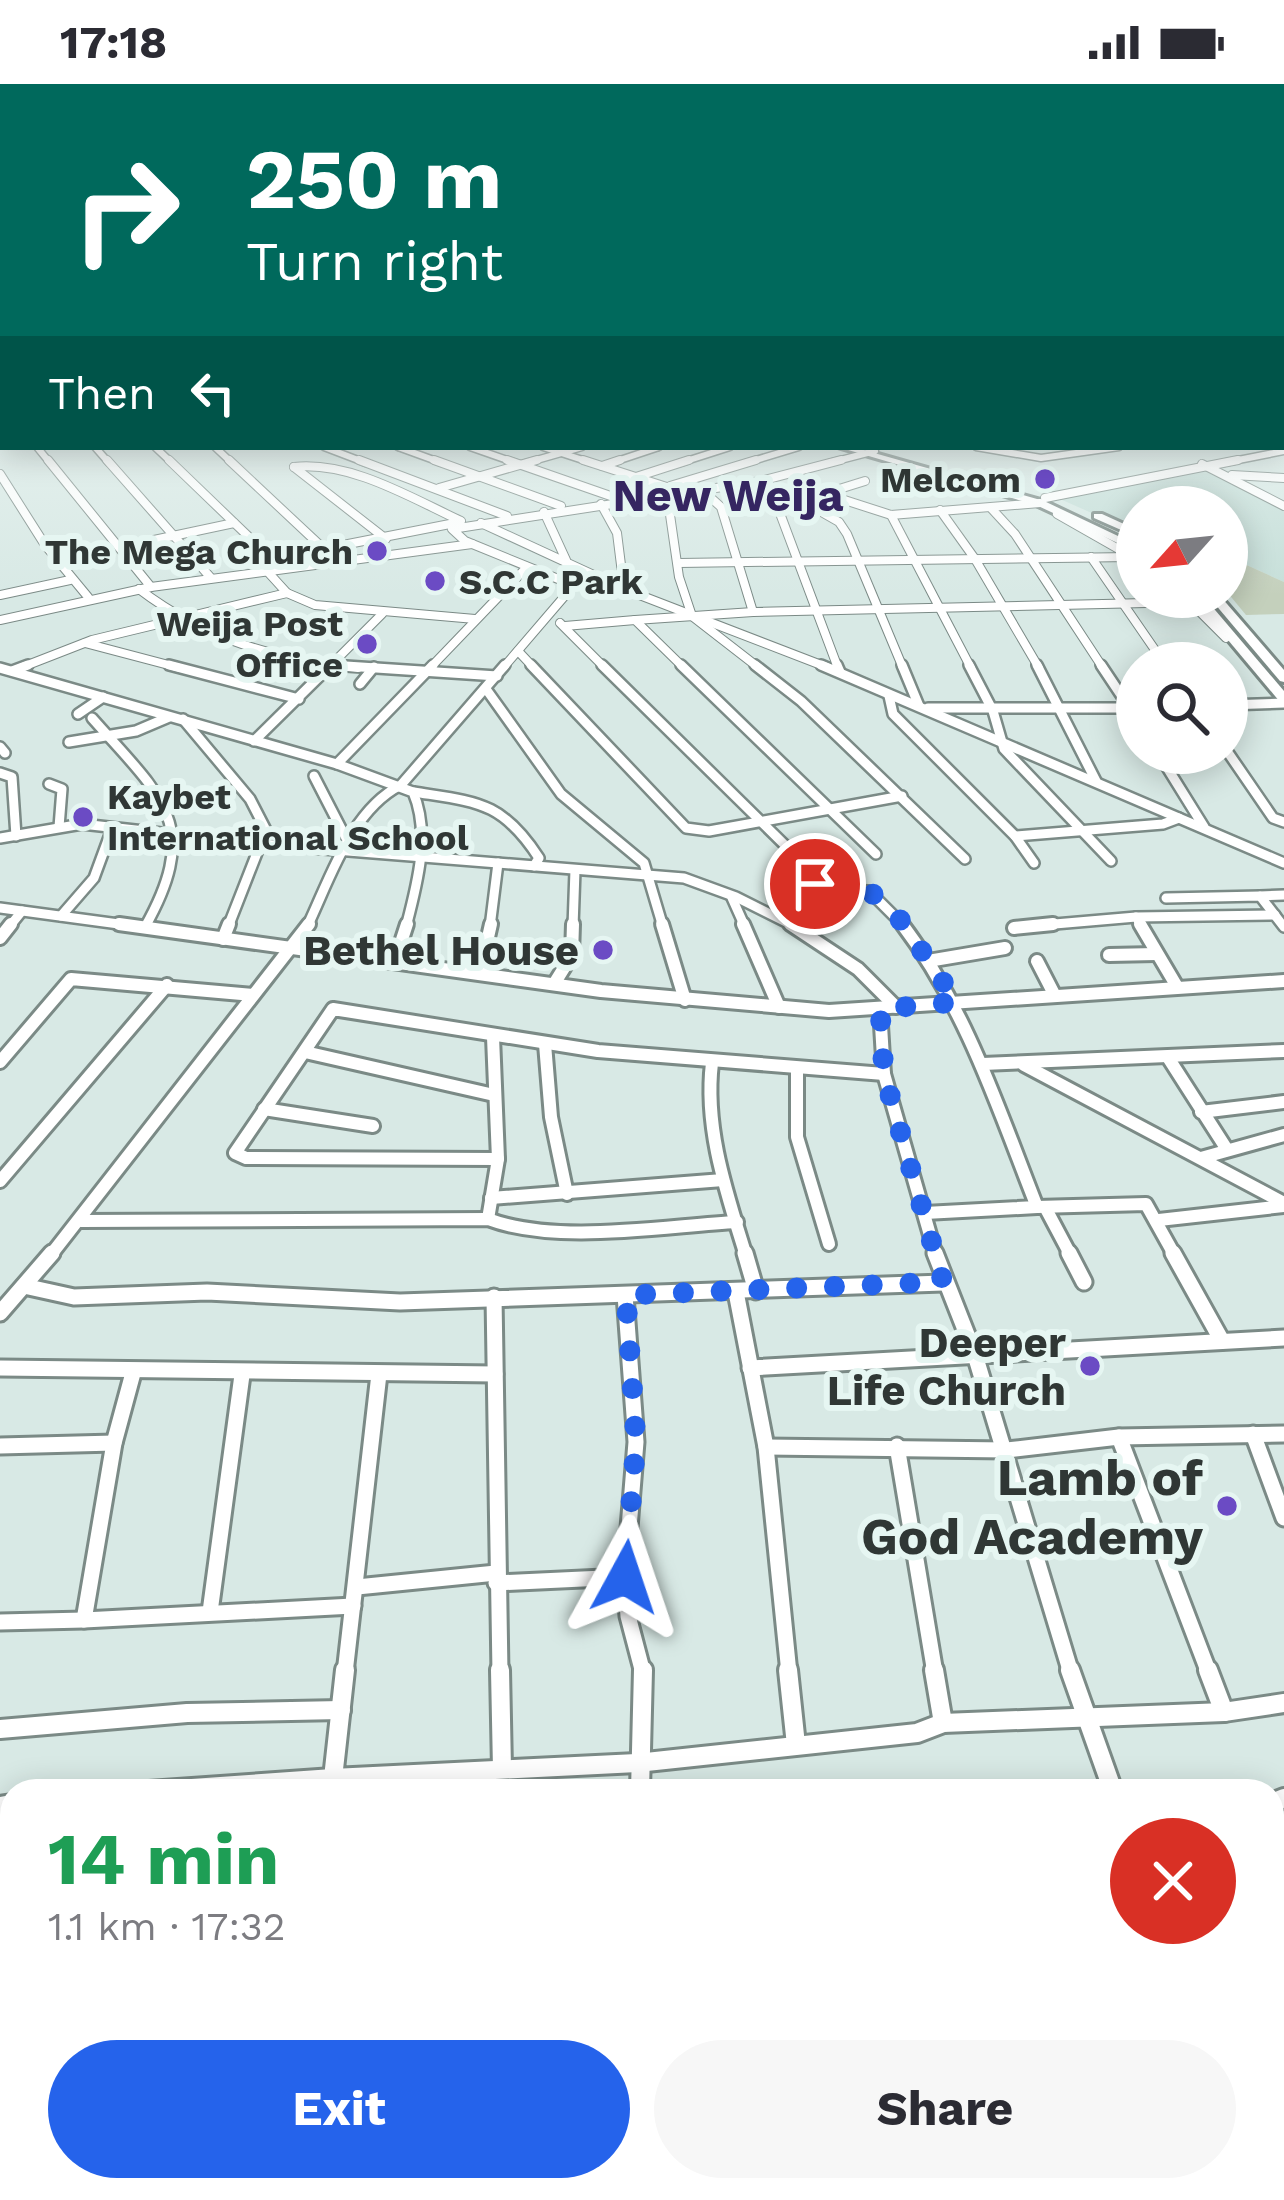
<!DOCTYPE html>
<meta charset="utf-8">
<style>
:root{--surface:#fff;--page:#f7f7f7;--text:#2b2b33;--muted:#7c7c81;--accent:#2563eb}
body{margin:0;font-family:"Work Sans",sans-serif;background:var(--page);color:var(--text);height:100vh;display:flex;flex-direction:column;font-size:45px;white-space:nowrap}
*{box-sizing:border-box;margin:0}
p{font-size:39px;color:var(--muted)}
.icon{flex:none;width:66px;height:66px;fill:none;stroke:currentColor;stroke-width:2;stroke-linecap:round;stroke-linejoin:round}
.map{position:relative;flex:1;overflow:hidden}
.details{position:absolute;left:0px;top:1695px;width:1284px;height:423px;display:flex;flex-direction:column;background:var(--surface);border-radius:36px 36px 0 0;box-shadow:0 6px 30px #0003}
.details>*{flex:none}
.hud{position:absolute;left:0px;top:0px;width:1284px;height:366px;box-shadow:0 6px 30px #0003;background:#00695c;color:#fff;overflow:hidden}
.needle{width:78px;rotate:243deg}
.controls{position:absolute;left:1116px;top:402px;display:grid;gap:24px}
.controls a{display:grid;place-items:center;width:132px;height:132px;border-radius:50%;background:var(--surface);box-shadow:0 6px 30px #0003;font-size:60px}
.pin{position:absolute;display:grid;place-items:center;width:102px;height:102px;color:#fff;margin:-51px;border:6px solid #fff;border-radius:50%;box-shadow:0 3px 12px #0007}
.me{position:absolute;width:132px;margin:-66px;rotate:5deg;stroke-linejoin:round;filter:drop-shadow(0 0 9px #0008)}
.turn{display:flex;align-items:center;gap:42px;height:252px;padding:0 48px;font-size:54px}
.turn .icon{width:156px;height:156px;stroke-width:2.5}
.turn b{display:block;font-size:84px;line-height:102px}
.then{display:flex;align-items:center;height:114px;padding:0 48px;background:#0003;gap:24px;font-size:45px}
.round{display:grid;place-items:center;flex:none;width:126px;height:126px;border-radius:63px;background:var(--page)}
.overview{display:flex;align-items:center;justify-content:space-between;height:204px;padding:0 48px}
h1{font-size:72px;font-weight:700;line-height:90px;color:#1e9e55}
.primary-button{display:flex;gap:24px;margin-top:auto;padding:24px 48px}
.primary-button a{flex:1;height:138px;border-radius:72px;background:var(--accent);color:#fff;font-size:48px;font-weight:700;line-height:138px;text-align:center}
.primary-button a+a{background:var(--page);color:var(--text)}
.status{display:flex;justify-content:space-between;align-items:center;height:84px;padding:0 60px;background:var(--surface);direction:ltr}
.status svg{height:33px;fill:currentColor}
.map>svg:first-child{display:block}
.built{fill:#c6dfd9}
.green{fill:#c4d0bc}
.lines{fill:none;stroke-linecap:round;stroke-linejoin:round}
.minor-far5-casing{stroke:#7b8a86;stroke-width:9}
.minor-far4-casing{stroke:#7b8a86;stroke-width:10}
.minor-far3-casing{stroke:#7b8a86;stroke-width:14}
.minor-far2-casing{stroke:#7b8a86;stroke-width:18}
.minor-far1-casing{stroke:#7b8a86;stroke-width:21}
.minor-casing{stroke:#7b8a86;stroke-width:24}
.highway-casing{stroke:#7b8a86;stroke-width:6}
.minor-far5{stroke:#fff;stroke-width:6}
.minor-far4{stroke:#fff;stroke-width:8}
.minor-far3{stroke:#fff;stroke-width:9}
.minor-far2{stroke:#fff;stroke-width:12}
.minor-far1{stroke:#fff;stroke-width:15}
.minor{stroke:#fff;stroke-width:18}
.highway{fill:#fff;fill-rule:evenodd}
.route{stroke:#2563eb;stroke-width:21;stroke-dasharray:0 37.8}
.poi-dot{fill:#6b4bc4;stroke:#e6f6f2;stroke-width:4.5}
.labels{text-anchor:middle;stroke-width:12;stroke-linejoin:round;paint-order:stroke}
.far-poi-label{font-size:36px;font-weight:bold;fill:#303735;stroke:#e6f6f2;text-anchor:end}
.poi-label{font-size:42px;font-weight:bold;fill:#303735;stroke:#e6f6f2;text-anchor:end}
.far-district-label{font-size:45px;font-weight:bold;fill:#352661;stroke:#e6f6f2}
.near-poi-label{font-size:51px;font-weight:bold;fill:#303735;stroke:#e6f6f2;text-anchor:end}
</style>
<div class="status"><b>17:18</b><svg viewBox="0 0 49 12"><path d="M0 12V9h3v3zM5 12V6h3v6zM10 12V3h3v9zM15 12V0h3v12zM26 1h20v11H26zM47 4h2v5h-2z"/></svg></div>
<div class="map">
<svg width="1284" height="2116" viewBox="0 0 1284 2116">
<rect width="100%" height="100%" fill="#d8e9e5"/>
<!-- built -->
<path class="built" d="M1202,384l82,42v72l-44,-20 -13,2v-57h-90v26l-77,-34z"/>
<!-- green -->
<path class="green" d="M1240,478l44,20v32l-38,1 -19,-23v-28z"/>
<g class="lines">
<defs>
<g id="minor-far5">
<path d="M37,363l13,16"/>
<path d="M95,363l14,16"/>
<path d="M155,363l17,16"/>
<path d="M215,363l17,16"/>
<path d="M324,363l42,16"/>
<path d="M398,363l44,16"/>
<path d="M470,363l46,16"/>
<path d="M543,363l49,16"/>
<path d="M976,363l65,11 78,-11"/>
<path d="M526,379l56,-16"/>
<path d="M611,379l48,-16"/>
<path d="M680,379l50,-16"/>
<path d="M746,379l53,-16"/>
<path d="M829,379l46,-12"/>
<path d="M1223,379l61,-12"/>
</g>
<g id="minor-far4">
<path d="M48,376l103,127"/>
<path d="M107,376l104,118"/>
<path d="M169,376l108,104"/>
<path d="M229,376l95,89"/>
<path d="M359,376l148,56"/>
<path d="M434,376l127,46"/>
<path d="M507,376l115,40"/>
<path d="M583,376l96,31"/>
<path d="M1202,380l82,42"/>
<path d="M602,382l18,-6"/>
<path d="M294,383c57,-6 117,31 167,54"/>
<path d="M294,383l92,72"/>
<path d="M0,390l45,71 43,52"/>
<path d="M1232,391l52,3"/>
<path d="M636,393l53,-17"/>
<path d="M670,402l86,-26"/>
<path d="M439,404l98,-28"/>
<path d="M701,405l20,18 32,105"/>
<path d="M667,410l12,83 13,39 67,52"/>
<path d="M829,411l62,20 149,-12"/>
<path d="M1045,414l193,-38"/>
<path d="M804,418l35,20 8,12 56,134"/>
<path d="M601,420l16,29 7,56"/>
<path d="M991,424l24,26 88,134"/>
<path d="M940,426l35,49 64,109"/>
<path d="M544,428l22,48"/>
<path d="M1057,430l72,41"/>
<path d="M891,431l80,153"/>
<path d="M481,439l143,66 205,79"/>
<path d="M121,463l113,-24"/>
<path d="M1091,473l73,106"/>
<path d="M272,475l188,-37"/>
<path d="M679,479l453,-6"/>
<path d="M267,487l20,22 28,12 160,14"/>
<path d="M139,505c67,51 136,70 219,79"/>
<path d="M0,511l70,-15"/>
<path d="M1186,514l40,40"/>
<path d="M0,536l151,-33 321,-43"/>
<path d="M635,536l118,-8 437,-10"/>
<path d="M560,539l45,45"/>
<path d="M565,542l70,-6 49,48"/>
<path d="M85,559l95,25"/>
<path d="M518,567l16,17"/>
<path d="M20,584l72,-28 195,-47"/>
<path d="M328,584l54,-54"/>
<path d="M430,584l97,-101"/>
<path d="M503,584l66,-77 -1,-8 -103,-42 -13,-12 309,-48 80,-21"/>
<path d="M838,584l-60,-160 87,-27"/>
</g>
<g id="minor-far3">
<path d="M169,581l130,34"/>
<path d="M331,581l166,11"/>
<path d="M531,581l155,163 23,3 193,-35"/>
<path d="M602,581l196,193"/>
<path d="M681,581l195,189"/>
<path d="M755,581l46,36 164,158"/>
<path d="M821,581l463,198"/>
<path d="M837,581l3,7"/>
<path d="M902,581l17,41"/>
<path d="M969,581l24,46 11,38 107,112"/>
<path d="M1037,581l59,116"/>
<path d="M1101,581l36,54"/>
<path d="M0,584l337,96 76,28c18,42 4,93 -7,135"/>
<path d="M12,587l16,-6"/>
<path d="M360,600l14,-17"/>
<path d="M486,605l75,105 83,69 19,64"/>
<path d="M889,612l4,18 122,122 19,27"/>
<path d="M1227,621l57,-2"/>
<path d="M928,624h208"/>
<path d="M78,630l25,-17"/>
<path d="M92,634c69,78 111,106 53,209"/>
<path d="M183,635l67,80 16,31 -38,97"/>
<path d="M254,657l77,-76"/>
<path d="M69,658l67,-11 33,-14"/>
<path d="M0,663l5,6"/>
<path d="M1227,667l46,67 11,4"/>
<path d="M1158,669l46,74"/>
<path d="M337,680l96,-99"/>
<path d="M0,689l12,4 4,59"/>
<path d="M314,692l34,66"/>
<path d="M49,700l13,5 -3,38"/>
<path d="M414,708c63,10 88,9 125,66l-5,8"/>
<path d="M1015,752l148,-12 16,-6"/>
<path d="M0,754l82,-14 179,20 423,34 52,19 60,30"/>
<path d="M777,787l55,19 37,1 36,36"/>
<path d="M1260,812l24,-1"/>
<path d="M732,814l13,29"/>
<path d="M1166,814l94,-2 24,31"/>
<path d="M0,824l141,19"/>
<path d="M61,832l33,-38 18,-49"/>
<path d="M1136,833l139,-2"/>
<path d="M9,843l13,-16"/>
<path d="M307,843c23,-48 44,-117 94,-142l104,-120"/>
<path d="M490,843l8,-64"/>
<path d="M573,843l2,-57"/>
<path d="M1020,843l116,-10 6,10"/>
</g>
<g id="minor-far2">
<path d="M119,840l482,67 228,20 455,-30"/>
<path d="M662,840l23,76"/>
<path d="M743,840l36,83"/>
<path d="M790,840l68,45 38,38"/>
<path d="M902,840c65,86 96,184 135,283l-112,6"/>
<path d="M1140,840l36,61"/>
<path d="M1014,844l39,-4"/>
<path d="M0,854l11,-14"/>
<path d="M223,855l6,-15"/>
<path d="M1109,871l47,-1"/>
<path d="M395,877l12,-37"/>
<path d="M928,877l77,-13"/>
<path d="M1037,877l17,33"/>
<path d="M480,889l11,-49"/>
<path d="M554,900l18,-29 1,-31"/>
<path d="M880,925l4,65 52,182"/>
<path d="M545,960l6,73 16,77"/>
<path d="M305,968l189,43"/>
<path d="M1169,975l57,89"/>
<path d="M0,978l71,-83 182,16"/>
<path d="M712,979c-8,66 15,131 34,193"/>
<path d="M983,980l301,-13"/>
<path d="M1024,981l260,138"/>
<path d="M797,986v67l32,107"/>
<path d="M264,1025l109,17"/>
<path d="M1201,1028l83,-10"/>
<path d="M1201,1074l83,-23"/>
<path d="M498,1075l-252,-1 -11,-5 98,-144 265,42 286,23"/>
<path d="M0,1097l167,-196"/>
<path d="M491,1114l232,-18"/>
<path d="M1037,1123l109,-3 29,52"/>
<path d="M1045,1123l26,49"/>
<path d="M488,1135l10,-60 -5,-122"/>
<path d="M1159,1136l125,-14"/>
<path d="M81,1137l407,-2c69,26 175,7 249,3"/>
<path d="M50,1172l259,-332"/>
</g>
<g id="minor-far1">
<path d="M745,1169l11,38"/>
<path d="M935,1169l40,102 96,318"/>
<path d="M1069,1169l15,29"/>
<path d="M1173,1169l49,88"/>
<path d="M24,1202l50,11 133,-5 193,10 543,-19"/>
<path d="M736,1208l30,155 23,226"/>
<path d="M625,1211l11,147 -11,135 3,39 15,57"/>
<path d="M494,1213l6,376"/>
<path d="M0,1229l52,-60"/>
<path d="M0,1284l495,6"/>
<path d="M750,1284l534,-30"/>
<path d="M133,1289l-19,70 -30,177 269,-14"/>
<path d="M1253,1350l31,84"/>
<path d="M1119,1353l90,236"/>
<path d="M0,1362l114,-3"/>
<path d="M897,1362l38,227"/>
<path d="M766,1363l241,3 112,-13 165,-3"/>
<path d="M496,1499l129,-6"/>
<path d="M357,1503l139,-14"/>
<path d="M210,1528l32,-237"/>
<path d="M0,1538l84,-2"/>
<path d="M345,1589l34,-299"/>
</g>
<g id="minor">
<path d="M345,1586l-12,108 304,-15 280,-30 26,-10 281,-11 60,-9"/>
<path d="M500,1586l2,99"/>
<path d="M788,1586l8,75"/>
<path d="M934,1586l9,53"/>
<path d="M1070,1586l43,121"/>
<path d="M1208,1586l16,42"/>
<path d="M0,1645l187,-16 154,-3"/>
<path d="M149,1707l184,-13"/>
<path d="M640,1707l3,-121"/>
<path d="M1272,1719l12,-5"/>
<path d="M0,1722l12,-2"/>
<path d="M0,1839l12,-1"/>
<path d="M1272,1901l12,26"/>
<path d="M1272,1955l12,-1"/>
<path d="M0,1999h12"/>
<path d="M1140,2106l2,10"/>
<path d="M201,2116l2,-10"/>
</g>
<g id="highway">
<path d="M838,363h15l191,54 93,44v7l-101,-47z"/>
<path d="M1094,430h8l35,16v7l-43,-19z"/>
<path d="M1192,513h12l80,94v12l-4,-1z"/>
<path d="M1209,513h12l63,73v12l-4,-1z"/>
</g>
</defs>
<!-- minor-far5 casing -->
<use href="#minor-far5" class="minor-far5-casing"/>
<!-- minor-far4 casing -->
<use href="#minor-far4" class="minor-far4-casing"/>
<!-- minor-far3 casing -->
<use href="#minor-far3" class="minor-far3-casing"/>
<!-- minor-far2 casing -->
<use href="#minor-far2" class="minor-far2-casing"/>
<!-- minor-far1 casing -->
<use href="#minor-far1" class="minor-far1-casing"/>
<!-- minor casing -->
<use href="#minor" class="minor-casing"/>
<!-- highway casing -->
<use href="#highway" class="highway-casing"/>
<!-- minor-far5 -->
<use href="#minor-far5" class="minor-far5"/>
<!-- minor-far4 -->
<use href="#minor-far4" class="minor-far4"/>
<!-- minor-far3 -->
<use href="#minor-far3" class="minor-far3"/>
<!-- minor-far2 -->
<use href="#minor-far2" class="minor-far2"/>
<!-- minor-far1 -->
<use href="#minor-far1" class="minor-far1"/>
<!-- minor -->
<use href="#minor" class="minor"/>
<!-- highway -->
<use href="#highway" class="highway"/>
</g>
<!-- sky -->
<linearGradient id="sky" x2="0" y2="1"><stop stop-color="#83b4da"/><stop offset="0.42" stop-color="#edf5f3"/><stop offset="1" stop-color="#edf5f3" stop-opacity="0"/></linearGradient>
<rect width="1284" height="512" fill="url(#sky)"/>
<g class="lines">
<!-- route -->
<path class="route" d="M625,1493l11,-135 -10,-147 317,-13 -59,-208 -4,-65 77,-7 -63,-91 -25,-20 -37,4 -17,-11"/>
</g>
<!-- markers -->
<g class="poi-dot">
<circle cx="1045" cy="395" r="12"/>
<circle cx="377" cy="467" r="12"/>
<circle cx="435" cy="497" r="12"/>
<circle cx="367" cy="560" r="12"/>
<circle cx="83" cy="733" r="12"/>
<circle cx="603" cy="866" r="12"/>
<circle cx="1090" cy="1282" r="12"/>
<circle cx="1227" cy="1422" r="12"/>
</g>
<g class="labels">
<!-- far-poi labels -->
<g class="far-poi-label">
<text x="1021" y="408">Melcom</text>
<text x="353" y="480">The Mega Church</text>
<text x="459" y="510" text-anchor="start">S.C.C Park</text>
<text x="343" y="552">Weija Post<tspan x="343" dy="41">Office</tspan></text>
<text x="107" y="725" text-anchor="start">Kaybet<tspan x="107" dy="41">International School</tspan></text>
</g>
<!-- poi labels -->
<g class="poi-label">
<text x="579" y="881">Bethel House</text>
<text x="1066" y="1273">Deeper<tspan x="1066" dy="48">Life Church</tspan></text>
</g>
<!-- far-district labels -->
<g class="far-district-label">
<text x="728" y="427">New Weija</text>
</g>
<!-- near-poi labels -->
<g class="near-poi-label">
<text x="1203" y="1411">Lamb of<tspan x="1203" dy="59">God Academy</tspan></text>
</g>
</g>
</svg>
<div class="controls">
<a><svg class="needle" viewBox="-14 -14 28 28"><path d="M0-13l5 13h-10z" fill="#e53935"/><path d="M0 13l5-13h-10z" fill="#7c7c81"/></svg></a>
<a><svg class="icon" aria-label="search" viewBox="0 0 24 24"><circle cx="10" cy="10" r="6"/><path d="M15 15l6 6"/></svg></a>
</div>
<div class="pin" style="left:815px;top:800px;background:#d93025"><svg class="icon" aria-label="arrive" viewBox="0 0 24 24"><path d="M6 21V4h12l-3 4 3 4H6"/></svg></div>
<svg class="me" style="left:625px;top:1493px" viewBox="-20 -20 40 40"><path d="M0-17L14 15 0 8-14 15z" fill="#2563eb" stroke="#fff" stroke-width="4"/></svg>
<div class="hud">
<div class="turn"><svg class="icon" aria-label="right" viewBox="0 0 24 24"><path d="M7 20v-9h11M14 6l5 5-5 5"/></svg><div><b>250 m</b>Turn right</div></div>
<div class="then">Then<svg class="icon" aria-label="left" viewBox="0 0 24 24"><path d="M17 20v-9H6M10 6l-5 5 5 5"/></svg></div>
</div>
<section class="details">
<div class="overview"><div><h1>14 min</h1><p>1.1 km · 17:32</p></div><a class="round" style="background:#d93025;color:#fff"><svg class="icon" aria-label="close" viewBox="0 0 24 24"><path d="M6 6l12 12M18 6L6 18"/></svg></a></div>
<div class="primary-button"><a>Exit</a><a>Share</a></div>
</section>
</div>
